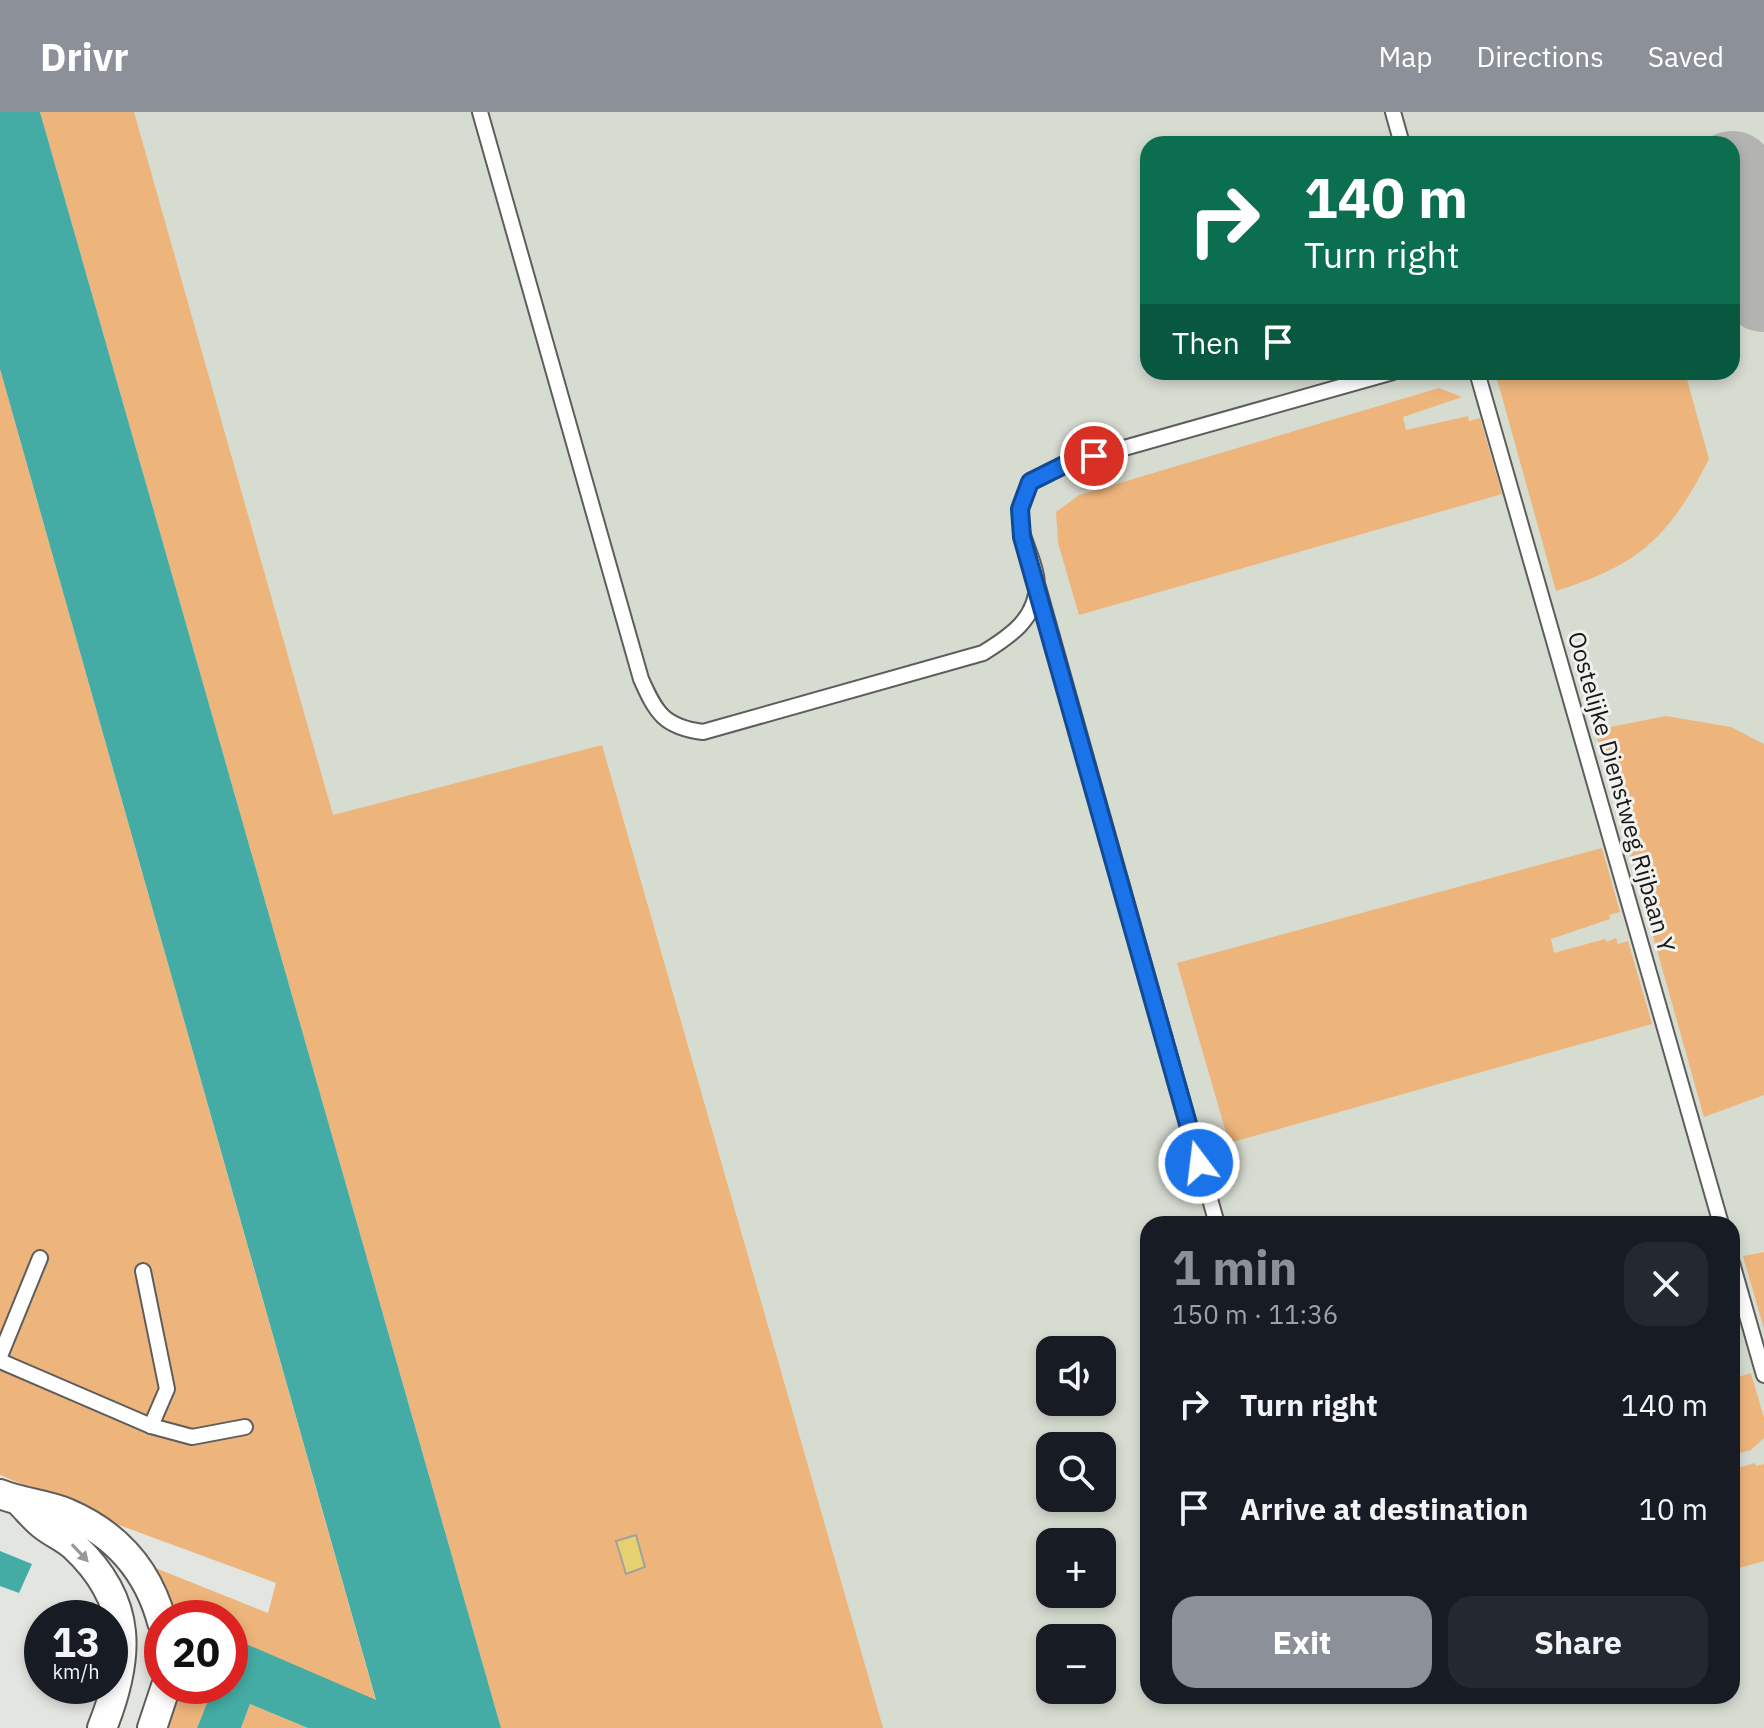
<!DOCTYPE html>
<meta charset="utf-8">
<style>
:root{--surface:#171b24;--page:#242831;--text:#f1f3f6;--muted:#9ea1a6;--accent:#8c9099}
body{margin:0;font-family:"IBM Plex Sans",sans-serif;background:var(--page);color:var(--text);height:100vh;display:flex;flex-direction:column;font-size:30px;white-space:nowrap}
*{box-sizing:border-box;margin:0}
p{font-size:26px;color:var(--muted)}
.icon{flex:none;width:44px;height:44px;fill:none;stroke:currentColor;stroke-width:2;stroke-linecap:round;stroke-linejoin:round}
.map{position:relative;flex:1;overflow:hidden}
.details{position:absolute;left:1140px;top:1104px;width:600px;height:488px;display:flex;flex-direction:column;background:var(--surface);border-radius:24px;box-shadow:0 4px 12px #0003}
.details>*{flex:none}
.guide{position:absolute;left:1140px;top:24px;width:600px;height:244px;border-radius:24px;box-shadow:0 4px 12px #0003;background:#0b6e4f;color:#fff;overflow:hidden}
.tools{position:absolute;left:1036px;top:1224px;display:grid;gap:16px}
.tools a{display:grid;place-items:center;width:80px;height:80px;border-radius:16px;background:var(--surface);box-shadow:0 4px 12px #0003;font-size:40px}
.speed{position:absolute;left:24px;top:1488px;display:flex;gap:16px;font-size:40px;font-weight:700;text-align:center}
.speed>*{display:grid;place-content:center;width:104px;height:104px;border-radius:50%;background:var(--surface);box-shadow:0 4px 12px #0003;line-height:1}
.speed small{font-size:20px;font-weight:400}
.speed .limit{border:12px solid #d22;background:#fff;color:#111}
.pin{position:absolute;display:grid;place-items:center;width:68px;height:68px;color:#fff;margin:-34px;border:4px solid #fff;border-radius:50%;box-shadow:0 2px 8px #0007}
.me{position:absolute;width:88px;margin:-44px;rotate:345deg;stroke-linejoin:round;filter:drop-shadow(0 0 6px #0008)}
.turn{display:flex;align-items:center;gap:28px;height:168px;padding:0 32px;font-size:36px}
.turn .icon{width:104px;height:104px;stroke-width:2.5}
.turn b{display:block;font-size:56px;line-height:68px}
.then{display:flex;align-items:center;height:76px;padding:0 32px;background:#0003;gap:16px;font-size:30px}
.round{display:grid;place-items:center;flex:none;width:84px;height:84px;border-radius:24px;background:var(--page)}
.summary{display:flex;align-items:center;justify-content:space-between;height:136px;padding:0 32px}
h1{font-size:48px;font-weight:700;line-height:60px;color:var(--accent)}
.action{display:flex;gap:16px;margin-top:auto;padding:16px 32px}
.action a{flex:1;height:92px;border-radius:24px;background:var(--accent);color:#fff;font-size:32px;font-weight:700;line-height:92px;text-align:center}
.action a+a{background:var(--page);color:var(--text)}
ul{padding:0;list-style:none}
li{display:flex;align-items:center;gap:24px;height:104px;padding:0 32px}
li div{flex:1}
li b{display:block;font-size:30px}
li em{font-style:normal}
header{display:flex;align-items:center;gap:48px;box-sizing:border-box;height:112px;padding:0 40px;background:var(--accent);color:#fff}
header strong{font-size:38px}
nav{display:flex;gap:44px;margin-inline-start:auto;font-size:28px}
.map>svg:first-child{display:block}
.built{fill:#d7dcd1;fill-rule:evenodd}
.green{fill:#edb57c}
.water{fill:#44aca4}
.lines{fill:none;stroke-linecap:round;stroke-linejoin:round}
.taxiway{stroke:#b3b4b1;stroke-width:88}
.building{fill:#e6d06f;stroke:#a1a19d;stroke-width:2}
.service-casing{stroke:#5d5e5b;stroke-width:18}
.minor-casing{stroke:#5d5e5b;stroke-width:32}
.service{stroke:#fff;stroke-width:14}
.minor{stroke:#fff;stroke-width:28}
.oneway{fill:#979897}
.route-casing{stroke:#114b97;stroke-width:20}
.route{stroke:#1a73e8;stroke-width:14}
.labels{text-anchor:middle;stroke-width:6;stroke-linejoin:round;paint-order:stroke}
.street-label{font-size:24px;fill:#181917;stroke:#f1f2ef}
</style>
<header>
<strong>Drivr</strong>
<nav><a>Map</a><a>Directions</a><a>Saved</a></nav>
</header>
<div class="map">
<svg width="1764" height="1616" viewBox="0 0 1764 1616">
<rect width="100%" height="100%" fill="#e3e5e1"/>
<!-- built -->
<path class="built" d="M40,0h1724v1616h-1263zM1148,32h584v228h-584zM1148,1112h584v472h-584zM1050,1238h52v52h-52zM1050,1334h52v52h-52zM1050,1430h52v52h-52zM1050,1526h52v52h-52z"/>
<!-- green -->
<g class="green">
<path d="M40,0h94l199,703 269,-70 281,983h-382z"/>
<path d="M0,257l376,1332 -146,-64v-19h-57l-25,-53 120,48 8,-30 -157,-58 -119,-50z"/>
<path d="M1495,260h190l24,87c-40,78 -68,105 -153,132z"/>
<path d="M1439,276l23,9 -59,20 3,13 62,-14 1,5 11,-3 22,76 -423,121 -21,-72 -2,-31 23,-17z"/>
<path d="M1666,604l65,11 33,17v351l-60,22 -109,-387z"/>
<path d="M1602,736l18,64 -11,3 1,4 -59,20 3,14 51,-14 2,3 9,-4 2,6 10,-3 24,83 -423,119 -52,-180z"/>
<path d="M1764,1140v77l-21,-73z"/>
<path d="M1751,1261l13,45v20l-13,12 -19,5v-76z"/>
<path d="M1755,1351l1,3 8,-2v97l-32,9v-100z"/>
<path d="M178,1574h36l-17,42h-30l11,-27z"/>
<path d="M250,1592l58,24h-67z"/>
</g>
<!-- water -->
<g class="water">
<path d="M0,0h40l461,1616h-193l-58,-24 -9,24h-44l17,-42h16v-49l146,63 -376,-1331z"/>
<path d="M0,1439l32,13 -13,29 -19,-7z"/>
</g>
<g class="lines">
<!-- taxiway -->
<path class="taxiway" d="M1732,63l32,113"/>
</g>
<!-- building -->
<path class="building" d="M636,1423l9,32 -19,7 -10,-33z"/>
<g class="lines">
<defs>
<g id="service">
<path d="M480,0l161,567c15,34 23,48 62,53l280,-79c26,-16 54,-34 54,-70 -1,-24 -19,-46 -17,-72 1,-10 7,-20 10,-29l34,-17 329,-93"/>
<path d="M1393,0l9,32"/>
<path d="M1477,260l244,852"/>
<path d="M1038,475l179,637"/>
<path d="M1732,1151l32,112"/>
<path d="M143,1159l24,118 -16,37"/>
<path d="M0,1244l40,-98"/>
<path d="M0,1249l151,65 41,11 53,-10"/>
</g>
<g id="minor">
<path d="M0,1382c22,9 46,10 67,19 49,21 81,57 95,109"/>
<path d="M21,1391c7,7 14,16 22,22 10,8 22,13 31,21 60,56 56,112 28,182"/>
<path d="M152,1616l14,-42"/>
</g>
</defs>
<!-- service casing -->
<use href="#service" class="service-casing"/>
<!-- minor casing -->
<use href="#minor" class="minor-casing"/>
<!-- service -->
<use href="#service" class="service"/>
<!-- minor -->
<use href="#minor" class="minor"/>
</g>
<!-- one-way arrows -->
<defs><path id="oneway-solid" d="M-6-.8H1V-3.2L6.5 0L1 3.2V.8H-6Z" transform="scale(2)"/></defs>
<use class="oneway" href="#oneway-solid" transform="translate(80 1441) rotate(47)"/>
<g class="lines">
<defs>
<path id="route" d="M1094,344l-30,9 -34,17 -10,27 2,28 177,626"/>
</defs>
<!-- route casing -->
<use href="#route" class="route-casing"/>
<!-- route -->
<use href="#route" class="route"/>
</g>
<g class="labels">
<!-- street labels -->
<g class="street-label">
<text transform="translate(1621 680) rotate(74)" y="8">Oostelijke Dienstweg Rijbaan Y</text>
</g>
</g>
</svg>
<div class="tools">
<a><svg class="icon" aria-label="sound" viewBox="0 0 24 24"><path d="M4 9h4l5-4v14l-5-4H4zM17 9q2 3 0 6"/></svg></a>
<a><svg class="icon" aria-label="search" viewBox="0 0 24 24"><circle cx="10" cy="10" r="6"/><path d="M15 15l6 6"/></svg></a>
<a>+</a>
<a>−</a>
</div>
<div class="speed"><div>13<small>km/h</small></div><div class="limit">20</div></div>
<div class="pin" style="left:1094px;top:344px;background:#d93025"><svg class="icon" aria-label="arrive" viewBox="0 0 24 24"><path d="M6 21V4h12l-3 4 3 4H6"/></svg></div>
<svg class="me" style="left:1199px;top:1051px" viewBox="-20 -20 40 40"><circle r="17" fill="#1a73e8" stroke="#fff" stroke-width="3"/><path d="M0-11L8 9 0 5-8 9z" fill="#fff"/></svg>
<div class="guide">
<div class="turn"><svg class="icon" aria-label="right" viewBox="0 0 24 24"><path d="M7 20v-9h11M14 6l5 5-5 5"/></svg><div><b>140 m</b>Turn right</div></div>
<div class="then">Then<svg class="icon" aria-label="arrive" viewBox="0 0 24 24"><path d="M6 21V4h12l-3 4 3 4H6"/></svg></div>
</div>
<section class="details">
<div class="summary"><div><h1>1 min</h1><p>150 m · 11:36</p></div><a class="round"><svg class="icon" aria-label="close" viewBox="0 0 24 24"><path d="M6 6l12 12M18 6L6 18"/></svg></a></div>
<ul>
<li><svg class="icon" aria-label="right" viewBox="0 0 24 24"><path d="M7 20v-9h11M14 6l5 5-5 5"/></svg><div><b>Turn right</b></div><em>140 m</em></li>
<li><svg class="icon" aria-label="arrive" viewBox="0 0 24 24"><path d="M6 21V4h12l-3 4 3 4H6"/></svg><div><b>Arrive at destination</b></div><em>10 m</em></li>
</ul>
<div class="action"><a>Exit</a><a>Share</a></div>
</section>
</div>
